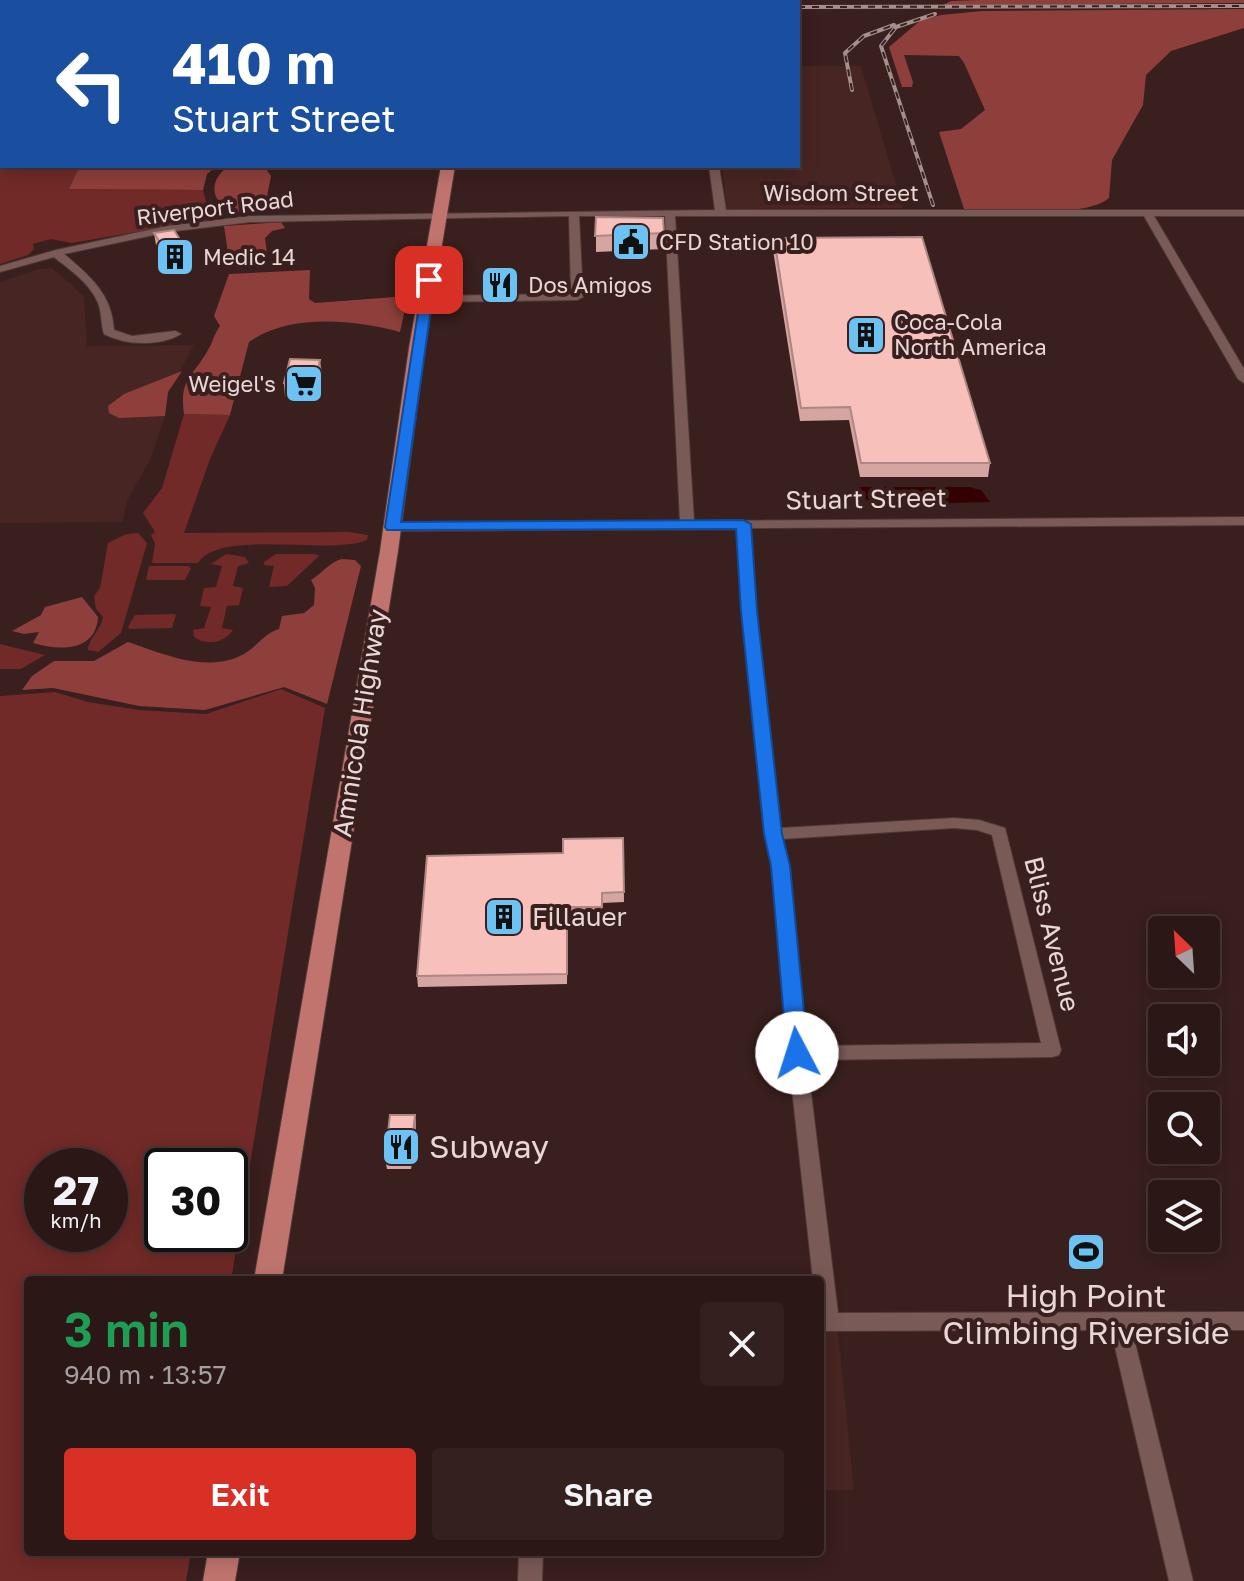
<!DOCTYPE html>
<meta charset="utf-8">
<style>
:root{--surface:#2b1716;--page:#33201f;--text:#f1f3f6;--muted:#a69fa1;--line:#473635;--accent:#d93025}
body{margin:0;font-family:"Golos Text",sans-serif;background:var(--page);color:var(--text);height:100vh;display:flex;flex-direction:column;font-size:30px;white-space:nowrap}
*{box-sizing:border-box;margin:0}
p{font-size:26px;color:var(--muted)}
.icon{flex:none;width:44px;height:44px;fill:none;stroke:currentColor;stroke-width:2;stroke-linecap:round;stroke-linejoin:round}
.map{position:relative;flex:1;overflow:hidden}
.sheet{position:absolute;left:24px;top:1276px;width:800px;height:280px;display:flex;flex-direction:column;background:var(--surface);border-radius:8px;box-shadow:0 4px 20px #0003,0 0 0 2px var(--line)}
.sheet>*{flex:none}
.guide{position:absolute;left:0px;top:0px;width:800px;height:168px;box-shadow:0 4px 20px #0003,0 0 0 2px var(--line);background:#1a4fa0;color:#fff;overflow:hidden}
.needle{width:52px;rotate:335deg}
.buttons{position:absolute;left:1148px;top:916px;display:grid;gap:16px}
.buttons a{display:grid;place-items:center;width:72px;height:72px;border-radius:8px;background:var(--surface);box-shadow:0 4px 20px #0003,0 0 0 2px var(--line);font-size:40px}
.speed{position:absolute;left:24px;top:1148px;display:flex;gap:16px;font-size:40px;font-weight:700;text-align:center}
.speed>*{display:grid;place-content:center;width:104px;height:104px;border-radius:50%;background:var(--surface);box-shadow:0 4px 20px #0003,0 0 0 2px var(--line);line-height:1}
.speed small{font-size:20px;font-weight:400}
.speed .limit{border:4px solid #111;border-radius:12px;background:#fff;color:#111}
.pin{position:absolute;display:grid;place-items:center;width:68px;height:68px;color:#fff;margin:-34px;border-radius:16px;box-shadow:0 4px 12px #0006}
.me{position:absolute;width:88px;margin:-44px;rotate:355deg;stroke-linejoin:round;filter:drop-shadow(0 0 6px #0008)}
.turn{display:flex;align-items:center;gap:28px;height:168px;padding:0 40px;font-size:36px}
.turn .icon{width:104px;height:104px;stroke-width:2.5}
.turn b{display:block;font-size:56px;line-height:68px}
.round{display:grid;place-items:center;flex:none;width:84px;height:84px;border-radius:8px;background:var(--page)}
.headline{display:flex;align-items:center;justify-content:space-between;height:136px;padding:0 40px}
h1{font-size:48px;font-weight:600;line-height:60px;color:#1e9e55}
.button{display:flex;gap:16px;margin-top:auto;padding:16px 40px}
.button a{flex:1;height:92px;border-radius:8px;background:var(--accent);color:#fff;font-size:32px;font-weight:600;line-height:92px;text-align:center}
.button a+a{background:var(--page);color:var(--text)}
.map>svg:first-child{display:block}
.built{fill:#472522}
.green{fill:#712a27;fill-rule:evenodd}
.forest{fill:#8e3f3b}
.water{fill:#350002}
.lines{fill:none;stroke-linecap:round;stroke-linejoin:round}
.minor-casing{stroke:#4f3a38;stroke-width:2}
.major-casing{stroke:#4f3a38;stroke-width:2}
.minor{fill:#7a5a57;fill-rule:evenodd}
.major{fill:#c1746e;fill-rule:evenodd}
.rail-casing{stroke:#a48f8d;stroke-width:4}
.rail{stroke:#391f1d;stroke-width:2;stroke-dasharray:7;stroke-linecap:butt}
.wall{fill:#d5a5a1}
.shaded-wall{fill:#ae8683}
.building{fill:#f8c0bb;stroke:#ae8683;stroke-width:2}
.route{fill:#1a73e8;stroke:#114b97;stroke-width:2}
.labels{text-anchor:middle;stroke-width:8;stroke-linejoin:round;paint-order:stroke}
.far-street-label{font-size:22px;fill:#e9d7d5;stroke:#391f1d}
.far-poi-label{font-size:22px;fill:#e9d7d5;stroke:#391f1d;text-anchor:start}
.street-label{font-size:26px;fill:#e9d7d5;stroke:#391f1d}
.poi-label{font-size:26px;fill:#e9d7d5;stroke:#391f1d;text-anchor:start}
.near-poi-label{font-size:32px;fill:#e9d7d5;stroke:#391f1d;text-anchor:start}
</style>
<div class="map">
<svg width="1244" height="1581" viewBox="0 0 1244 1581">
<rect width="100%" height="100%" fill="#391f1d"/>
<!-- built -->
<g class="built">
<path d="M0,0h258l-256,2 -2,68z"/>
<path d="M798,66h63l42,142 -176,1 -5,-43h76z"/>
<path d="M52,268l32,28 3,50 107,-1 -26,47 -3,24 -15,44 -22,39 -6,23 -122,1v-241l39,-13z"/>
<path d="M820,1331h18l16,159h-34z"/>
</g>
<!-- green -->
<g class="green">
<path d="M0,130l2,36h78l-10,23 133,1 8,29 -139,24 -21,-4 -18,5 1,5 -6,6 -28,9z"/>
<path d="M184,414l46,1 -20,44 -26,74 165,-1 19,3 -1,5c-38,16 -147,-12 -169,23h-46l3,-19 -4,-9 4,-3 -12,-19 19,-25z"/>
<path d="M138,533l9,10 -26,90 -23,19 -10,-2c0,-11 13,-20 15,-33l-7,-8 -2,-13 6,-8 8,-45 18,-9z"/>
<path d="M226,554l19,3 4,6 -11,3 -5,20 10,2 -4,17 -12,1 -5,22 11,2c-9,13 -26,16 -39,7l-1,-7 11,-2 7,-21 -11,-1 4,-18 12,-1 6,-21 -11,-2z"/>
<path d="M276,554h39l4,2 -32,30 -18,1 5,-21 -10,-1v-3z"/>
<path d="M149,566h39l3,2 -6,12h-39z"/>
<path d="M135,615l39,-1 2,1 -4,13 -42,1 -2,-2z"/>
<path d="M0,644l45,11 -24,14h-21z"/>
<path d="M281,689l44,19 -94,572h-203v272h163l-5,29h-186v-885l55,-4 33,10 51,8 67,4zM110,1166v68h-68v-68zM230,1166v68h-68v-68z"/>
</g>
<!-- forest -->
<g class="forest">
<path d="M978,0h266v3l-301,2 8,-4z"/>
<path d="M1244,9v19l-73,23 -25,24 -3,30 -31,55 -3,38c-24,21 -111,11 -145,11l-25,-77 22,-3 24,-19 -21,-47 -5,-7 -55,-1 9,27 -1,5h-10l-13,-40 32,-27 20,-5 41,-4z"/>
<path d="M80,166h137l-10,8 -4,16 -134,-1z"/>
<path d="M229,166h35l7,10 -6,30c-39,22 -70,-18 -36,-40z"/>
<path d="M281,222l4,6 -13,3 -7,7 3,23 -7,4 -31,1 -6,-40z"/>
<path d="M310,270l-1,29 6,4 93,-7 -8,36c-46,-12 -110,-19 -151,10l-19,73 -46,-1c-5,-36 9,-37 24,-64 5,-8 6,-16 12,-24l-6,-10 15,-42z"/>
<path d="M182,371l-14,21 -3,24 -46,2 -10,-5 -1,-7 16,-12z"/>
<path d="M342,559l13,1 6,6 -34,138 -43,-17 -79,23 -66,-4 -86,-18 -31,2 10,-14 22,-15h40l34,-19c36,12 79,32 116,12 14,-8 19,-20 35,-25l3,-13 22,-3 10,-8 1,-17 -4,-8c10,-6 20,-19 31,-21z"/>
<path d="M82,597l16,20c-2,35 -39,34 -65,26l6,-11 -15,2 -12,-3 29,-16 4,-8z"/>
</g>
<!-- water -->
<path class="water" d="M860,487h109l12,3 9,12 -111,3 -16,-7 -6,-6z"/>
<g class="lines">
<defs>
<g id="minor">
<rect x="0" y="50" width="2" height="6"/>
<path d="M709,166h10l7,44h518v6h-90l90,153v14l-6,-4 -94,-163h-469l19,305 550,-4v8l-494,3 6,83 25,217 173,-10 25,2 26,8 56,222 -2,5 -7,2 -245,3 31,253 406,-1v18h-112l61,251h-24l-58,-251 -291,1v-51h-7l-25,-227 -15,-187 -8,-32 -23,-223 -5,-82 -344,2 -7,-4 7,-4 287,-2 -15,-305h-86l4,81 -6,3 -152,2 -6,-3 6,-3 146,-2 -2,-78 -319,6 -82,10 -104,22c26,22 48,40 50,76l18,6 43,-5 6,3c-21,13 -56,11 -77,0 -3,-9 -2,-21 -6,-31 -8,-20 -28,-33 -44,-46l-54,15v-6l56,-16 112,-24 82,-10 465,-6zM954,828l23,2 15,5 49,208 -235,3 -17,-180 -7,-27z"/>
<path d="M519,1552h24l-1,29h-24z"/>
</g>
<g id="major">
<rect x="468" y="0" width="12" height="2"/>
<path d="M441,166h14l-30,182 -27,203 -116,729h-28l126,-729 29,-203z"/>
<path d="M208,1552h32l-5,29h-32z"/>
</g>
</defs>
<!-- minor casing -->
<use href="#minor" class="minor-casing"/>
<!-- major casing -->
<use href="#major" class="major-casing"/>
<!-- minor -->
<use href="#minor" class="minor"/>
<!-- major -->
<use href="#major" class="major"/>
<defs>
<g id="rail">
<path d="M749,2l9,-2"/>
<path d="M798,7l446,-1"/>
<path d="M852,90l-7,-37 19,-17 30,-11"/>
<path d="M933,205l-52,-159 15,-19 39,-13"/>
</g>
</defs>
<!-- rail casing -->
<use href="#rail" class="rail-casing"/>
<!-- rail -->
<use href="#rail" class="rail"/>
</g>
<!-- wall -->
<g class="wall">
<path d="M596,217l68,16v16l-68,3z"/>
<path d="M154,233l37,24 2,12 -20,3 -17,-27z"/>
<path d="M774,238l216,225 -2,14h-128l-11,-57 -49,1 -27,-171z"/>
<path d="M512,271v19h-25l-1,-8z"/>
<path d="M322,373l-5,21 -32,2 -1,-13z"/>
<path d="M623,838l1,64 -22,1v14h-34l-1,67 -149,3 -1,-11 146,-123z"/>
<path d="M415,1115l1,10 -5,44h-24l-2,-10z"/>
</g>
<!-- shaded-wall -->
<g class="shaded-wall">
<path d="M191,257l2,12 -20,3 -2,-12z"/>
<path d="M320,360l2,13 -5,21 -2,-13z"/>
<path d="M415,1115l1,10 -5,44 -1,-10z"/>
</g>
<!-- building -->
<g class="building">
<path d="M596,217l67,1 1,15 -69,3z"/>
<path d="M174,230l17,27 -20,3 -17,-27z"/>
<path d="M922,237l68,226h-129l-11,-56 -49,1 -27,-170z"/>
<path d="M487,271h25l-1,11h-25z"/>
<path d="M290,359l30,1 -5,21 -31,2z"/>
<path d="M623,838l1,54 -22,1v14h-35v67l-150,2 10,-120 136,-3v-14z"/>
<path d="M390,1115h25l-5,44h-25z"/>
</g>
<!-- route -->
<path class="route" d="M429,276l6,4 -34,242 342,-2 8,4 6,87 25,223 8,32 18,187 -3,6h-15l-3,-6 -16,-187 -7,-32 -23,-223 -5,-82 -349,1 -2,-3 38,-247z"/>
<!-- icons -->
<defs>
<symbol id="civic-square" viewBox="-11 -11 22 22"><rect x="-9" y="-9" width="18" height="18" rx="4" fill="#6cc2f3" stroke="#391f1d"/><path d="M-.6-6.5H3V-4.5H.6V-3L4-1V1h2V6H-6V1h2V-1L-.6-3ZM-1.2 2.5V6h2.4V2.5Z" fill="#111"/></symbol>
<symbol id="building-square" viewBox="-11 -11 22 22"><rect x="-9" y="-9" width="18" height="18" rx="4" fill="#6cc2f3" stroke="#391f1d"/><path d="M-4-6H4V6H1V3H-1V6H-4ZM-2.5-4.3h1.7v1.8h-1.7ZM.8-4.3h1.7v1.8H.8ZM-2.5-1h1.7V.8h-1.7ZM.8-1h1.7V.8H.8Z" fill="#111"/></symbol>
<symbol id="restaurant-square" viewBox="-11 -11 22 22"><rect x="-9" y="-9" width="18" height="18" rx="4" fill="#6cc2f3" stroke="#391f1d"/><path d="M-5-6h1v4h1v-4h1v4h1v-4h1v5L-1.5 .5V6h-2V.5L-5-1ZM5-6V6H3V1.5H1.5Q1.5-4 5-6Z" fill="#111"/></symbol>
<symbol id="supermarket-square" viewBox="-11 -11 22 22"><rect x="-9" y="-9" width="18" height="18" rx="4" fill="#6cc2f3" stroke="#391f1d"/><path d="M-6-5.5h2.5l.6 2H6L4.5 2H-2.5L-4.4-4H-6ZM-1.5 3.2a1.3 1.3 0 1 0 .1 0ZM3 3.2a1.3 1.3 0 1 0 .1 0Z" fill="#111"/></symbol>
<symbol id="stadium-square" viewBox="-11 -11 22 22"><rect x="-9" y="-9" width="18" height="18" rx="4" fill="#6cc2f3" stroke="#391f1d"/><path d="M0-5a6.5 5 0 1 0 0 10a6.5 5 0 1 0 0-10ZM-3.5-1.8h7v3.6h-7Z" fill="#111"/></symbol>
</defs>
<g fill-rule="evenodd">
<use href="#civic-square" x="609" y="220" width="44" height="44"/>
<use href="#building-square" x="153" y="235" width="44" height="44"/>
<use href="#restaurant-square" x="478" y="263" width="44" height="44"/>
<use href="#building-square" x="844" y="313" width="44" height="44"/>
<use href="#supermarket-square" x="282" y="362" width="44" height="44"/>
<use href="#building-square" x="482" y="895" width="44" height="44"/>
<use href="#restaurant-square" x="379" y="1125" width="44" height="44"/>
<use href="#stadium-square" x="1064" y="1230" width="44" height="44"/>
</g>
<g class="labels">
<!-- far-street labels -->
<g class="far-street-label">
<text x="841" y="201">Wisdom Street</text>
<text transform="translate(215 208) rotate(-7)" y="8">Riverport Road</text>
</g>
<!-- far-poi labels -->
<g class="far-poi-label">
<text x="659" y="250">CFD Station 10</text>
<text x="203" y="265">Medic 14</text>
<text x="528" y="293">Dos Amigos</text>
<text x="894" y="330">Coca-Cola<tspan x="894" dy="25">North America</tspan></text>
<text x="276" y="392" text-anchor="end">Weigel's</text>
</g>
<!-- street labels -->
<g class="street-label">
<text transform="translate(866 499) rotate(-1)" y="9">Stuart Street</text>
<text transform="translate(360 723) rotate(-81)" y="9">Amnicola Highway</text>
<text transform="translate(1052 934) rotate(76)" y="9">Bliss Avenue</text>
</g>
<!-- poi labels -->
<g class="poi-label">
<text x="532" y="926">Fillauer</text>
</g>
<!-- near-poi labels -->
<g class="near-poi-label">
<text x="429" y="1158">Subway</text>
<text x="1086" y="1307" text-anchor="middle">High Point<tspan x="1086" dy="37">Climbing Riverside</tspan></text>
</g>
</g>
</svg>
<div class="buttons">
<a><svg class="needle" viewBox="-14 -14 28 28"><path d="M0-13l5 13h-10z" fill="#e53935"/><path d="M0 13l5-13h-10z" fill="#a69fa1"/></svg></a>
<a><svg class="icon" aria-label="sound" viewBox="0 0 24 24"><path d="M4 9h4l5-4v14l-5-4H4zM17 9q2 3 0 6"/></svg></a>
<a><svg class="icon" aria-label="search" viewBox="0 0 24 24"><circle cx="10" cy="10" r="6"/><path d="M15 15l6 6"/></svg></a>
<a><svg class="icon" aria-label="layers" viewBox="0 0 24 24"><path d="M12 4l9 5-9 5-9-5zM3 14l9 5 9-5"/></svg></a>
</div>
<div class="speed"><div>27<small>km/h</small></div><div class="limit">30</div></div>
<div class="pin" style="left:429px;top:280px;background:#d93025"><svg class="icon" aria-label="arrive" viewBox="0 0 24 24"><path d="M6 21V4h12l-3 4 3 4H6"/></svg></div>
<svg class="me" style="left:797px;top:1053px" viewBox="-20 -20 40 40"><circle r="19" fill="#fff"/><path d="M0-13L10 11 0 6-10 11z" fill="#1a73e8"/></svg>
<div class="guide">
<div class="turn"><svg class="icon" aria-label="left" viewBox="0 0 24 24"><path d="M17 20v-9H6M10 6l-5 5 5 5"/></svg><div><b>410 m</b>Stuart Street</div></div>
</div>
<section class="sheet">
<div class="headline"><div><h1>3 min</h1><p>940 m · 13:57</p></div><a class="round"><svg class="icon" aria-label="close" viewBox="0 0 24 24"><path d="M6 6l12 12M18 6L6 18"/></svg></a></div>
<div class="button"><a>Exit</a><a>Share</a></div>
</section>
</div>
